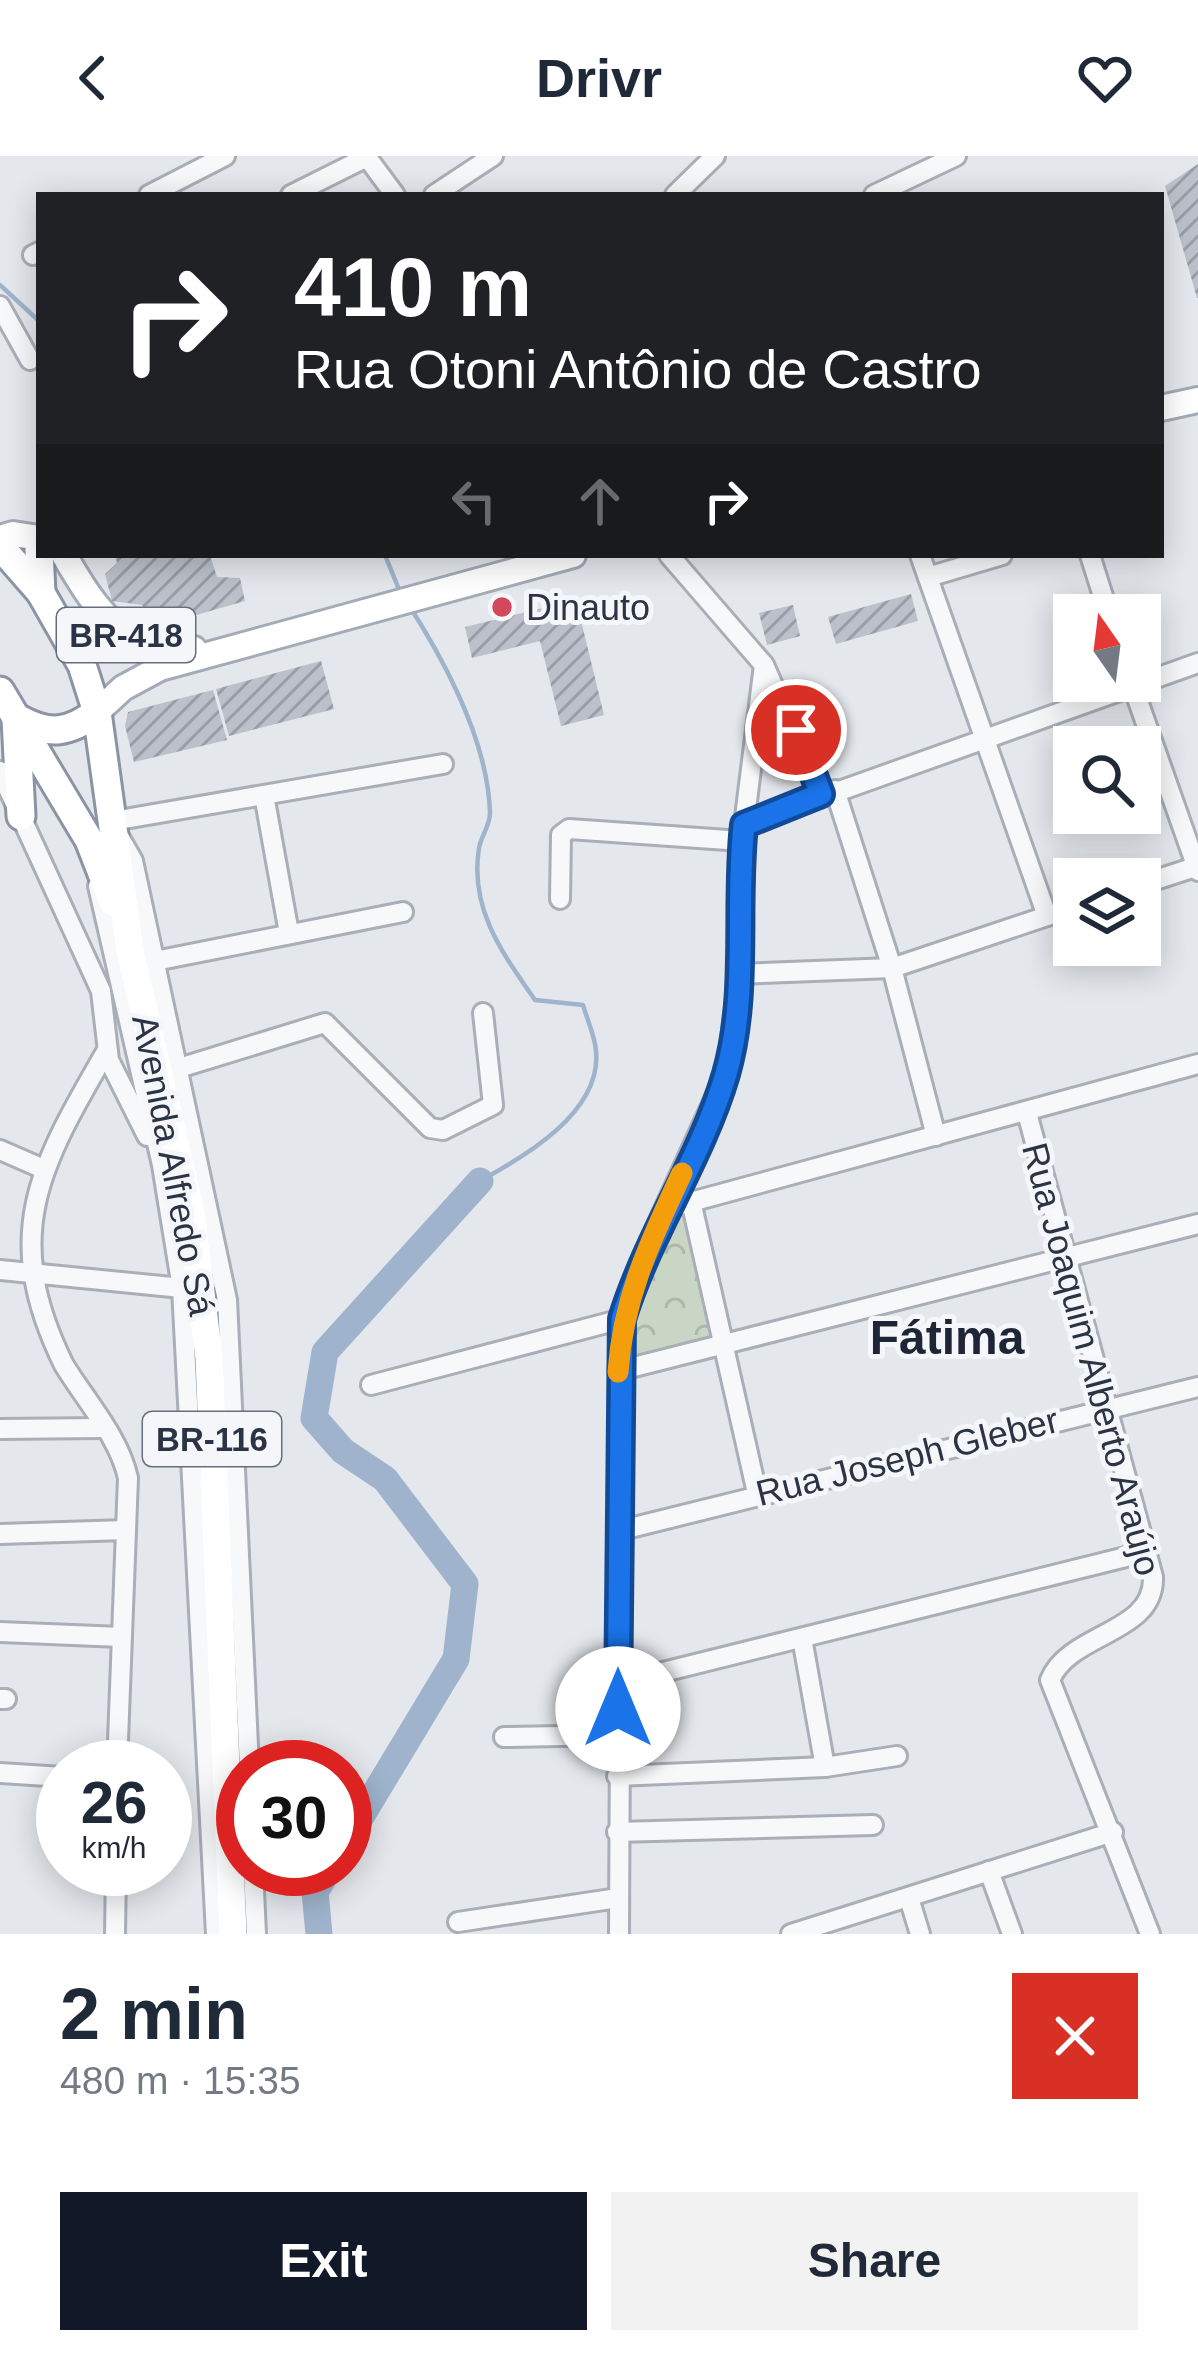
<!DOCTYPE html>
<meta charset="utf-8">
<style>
:root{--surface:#fff;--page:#f2f2f3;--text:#1f2937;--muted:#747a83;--accent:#111827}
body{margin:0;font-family:Arial,sans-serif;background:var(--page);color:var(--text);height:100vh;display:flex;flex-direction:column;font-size:45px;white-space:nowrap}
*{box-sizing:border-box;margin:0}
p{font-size:39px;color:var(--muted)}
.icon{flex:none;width:66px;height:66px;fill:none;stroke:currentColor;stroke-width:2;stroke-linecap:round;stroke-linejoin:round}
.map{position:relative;height:1778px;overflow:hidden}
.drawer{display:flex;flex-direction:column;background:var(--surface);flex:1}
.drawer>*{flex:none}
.guide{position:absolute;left:36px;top:36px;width:1128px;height:366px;border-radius:0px;box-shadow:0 6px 30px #0003;background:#202124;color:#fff;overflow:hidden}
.needle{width:78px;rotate:346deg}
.tools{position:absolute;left:1053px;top:438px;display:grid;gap:24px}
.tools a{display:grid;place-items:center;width:108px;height:108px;border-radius:0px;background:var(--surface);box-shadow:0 6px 30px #0003;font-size:60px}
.speed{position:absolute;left:36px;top:1584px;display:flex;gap:24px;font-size:60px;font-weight:700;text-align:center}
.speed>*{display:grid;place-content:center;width:156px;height:156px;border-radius:50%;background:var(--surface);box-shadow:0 6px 30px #0003;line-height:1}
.speed small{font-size:30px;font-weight:400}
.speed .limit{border:18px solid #d22;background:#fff;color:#111}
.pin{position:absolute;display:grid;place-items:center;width:102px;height:102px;color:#fff;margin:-51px;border:6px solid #fff;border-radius:50%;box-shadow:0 3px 12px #0007}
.me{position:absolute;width:132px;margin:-66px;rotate:0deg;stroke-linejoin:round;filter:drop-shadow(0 0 9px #0008)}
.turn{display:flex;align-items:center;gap:42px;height:252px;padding:0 60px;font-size:54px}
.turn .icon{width:156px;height:156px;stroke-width:2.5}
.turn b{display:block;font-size:84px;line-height:102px}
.lanes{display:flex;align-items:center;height:114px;padding:0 60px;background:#0003;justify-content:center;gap:60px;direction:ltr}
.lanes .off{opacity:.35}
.round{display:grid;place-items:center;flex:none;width:126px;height:126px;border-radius:0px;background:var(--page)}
.head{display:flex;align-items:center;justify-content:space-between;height:204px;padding:0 60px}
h1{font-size:72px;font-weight:600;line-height:90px}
.action{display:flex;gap:24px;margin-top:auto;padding:24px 60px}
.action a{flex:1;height:138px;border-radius:0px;background:var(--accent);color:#fff;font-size:48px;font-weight:600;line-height:138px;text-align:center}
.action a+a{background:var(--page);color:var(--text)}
header{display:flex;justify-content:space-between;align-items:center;height:156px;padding:0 60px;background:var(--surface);font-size:54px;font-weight:600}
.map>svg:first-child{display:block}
.forest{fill:url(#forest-crowns)}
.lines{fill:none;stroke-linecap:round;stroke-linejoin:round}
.stream{stroke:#9fb4cc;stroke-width:4.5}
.river{stroke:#9fb4cc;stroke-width:27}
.building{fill:url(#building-hatch)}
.minor-casing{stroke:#a9aeb7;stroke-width:24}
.major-casing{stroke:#a3abb8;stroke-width:30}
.highway-casing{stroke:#8b94a3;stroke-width:33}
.minor{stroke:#f7f8fa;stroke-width:18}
.major{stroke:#fff;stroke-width:24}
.highway{stroke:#fff;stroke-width:27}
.route-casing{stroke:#114b97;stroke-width:30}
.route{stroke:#1a73e8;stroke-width:21}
.slow{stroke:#f59e0b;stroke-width:21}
.poi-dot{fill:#d1495b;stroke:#f4f6f9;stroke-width:4.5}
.labels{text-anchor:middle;stroke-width:10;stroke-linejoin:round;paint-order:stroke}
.shield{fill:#f4f6f9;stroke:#676e7b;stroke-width:3}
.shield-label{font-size:33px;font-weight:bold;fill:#2b3445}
.poi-label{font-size:36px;fill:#2b3445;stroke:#f4f6f9;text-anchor:start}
.street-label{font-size:36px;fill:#2b3445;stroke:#f4f6f9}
.district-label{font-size:48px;font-weight:bold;fill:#1d2536;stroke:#f4f6f9}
</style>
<header><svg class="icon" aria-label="back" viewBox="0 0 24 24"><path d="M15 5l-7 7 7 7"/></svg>Drivr<svg class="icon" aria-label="heart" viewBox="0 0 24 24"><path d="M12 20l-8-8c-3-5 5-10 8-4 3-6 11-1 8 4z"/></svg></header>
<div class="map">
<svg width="1198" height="1778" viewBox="0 0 1198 1778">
<defs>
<pattern id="forest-crowns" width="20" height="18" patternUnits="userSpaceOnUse" patternTransform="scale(3)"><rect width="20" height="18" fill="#c9d6c5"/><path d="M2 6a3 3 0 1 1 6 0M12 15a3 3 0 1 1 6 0" fill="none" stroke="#adb8ab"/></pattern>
<pattern id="building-hatch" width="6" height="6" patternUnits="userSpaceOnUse" patternTransform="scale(3)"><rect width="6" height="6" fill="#bbc0ca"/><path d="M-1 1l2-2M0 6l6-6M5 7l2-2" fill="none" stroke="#989da6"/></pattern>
</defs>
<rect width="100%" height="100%" fill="#e4e7ec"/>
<!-- forest -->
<path class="forest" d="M687,1057l31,134 -94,21 1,-51 39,-99z"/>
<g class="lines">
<!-- stream -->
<g class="stream">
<path d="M0,129l39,36"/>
<path d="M385,399l15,37"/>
<path d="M410,451c37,58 78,136 80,206 0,13 -9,23 -11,35 -10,61 24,106 56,152l48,5c4,14 12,31 13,46 6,61 -72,106 -116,130"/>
</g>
<!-- river -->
<g class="river">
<path d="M345,1687l111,-184 9,-75 -80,-105 -42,-28 -29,-33 11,-66 155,-171"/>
<path d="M319,1778l-4,-42 14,-23"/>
</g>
</g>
<!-- building -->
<g class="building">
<path d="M1198,8v134h-1l-32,-112z"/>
<path d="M115,399h95l7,22 23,1 5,23 -90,26 -13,-22 -30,-4 -7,-27 12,-11z"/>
<path d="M911,438l7,27 -82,23 -8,-27z"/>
<path d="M576,444l28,115 -43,11 -21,-85 -68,17 -7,-31z"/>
<path d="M793,449l7,31 -33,9 -8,-32z"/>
<path d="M321,505l13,48 -105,27 -13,-47z"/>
<path d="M213,534l14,50 -93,22 -9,-36 3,-14z"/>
</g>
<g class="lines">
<defs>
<g id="minor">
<path d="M366,0l29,39"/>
<path d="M149,39l76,-39"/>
<path d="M291,39l76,-38"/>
<path d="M434,39l59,-39"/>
<path d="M675,39l40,-39"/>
<path d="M874,39l82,-39"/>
<path d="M33,99l6,-3"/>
<path d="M0,150l30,54"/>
<path d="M920,399l127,361"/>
<path d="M1090,399l19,60"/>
<path d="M928,421l74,-22"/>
<path d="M764,509l57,129"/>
<path d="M1131,525l67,190"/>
<path d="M0,615l101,220 8,69 38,76"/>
<path d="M835,634l57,178 44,168"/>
<path d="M264,639l25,138"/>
<path d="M113,665l330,-57"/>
<path d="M744,669l454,-162"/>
<path d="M120,682l13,23 94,439 22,467"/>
<path d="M1140,729l58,-19"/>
<path d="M98,730l64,279 20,123 34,646"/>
<path d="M560,743l1,-64 8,-6 173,12"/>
<path d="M155,805l248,-49"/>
<path d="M739,818l153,-6 182,-61"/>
<path d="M107,894c-68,117 -107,185 -43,315 22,36 55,72 64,113l-11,289"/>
<path d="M179,912l146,-45 105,105 13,2 50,-25 -10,-92"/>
<path d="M1027,957l126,464c2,57 -83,55 -103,103l100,254"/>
<path d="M0,994l39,17"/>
<path d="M691,1045l66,292"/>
<path d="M665,1053l533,-145"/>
<path d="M0,1114l182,18"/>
<path d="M618,1215l580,-147"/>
<path d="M371,1229l251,-66"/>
<path d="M0,1273l103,-1"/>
<path d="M618,1375l580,-144"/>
<path d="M0,1378l126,-4"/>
<path d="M0,1476l121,5"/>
<path d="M802,1482l23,129"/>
<path d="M619,1527l527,-131"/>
<path d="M0,1543h6"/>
<path d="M504,1581l113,-2"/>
<path d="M0,1617l63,4"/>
<path d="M617,1620l208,-9 72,-11"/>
<path d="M617,1676l256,-7"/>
<path d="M253,1713l3,65"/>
<path d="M989,1715l23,63"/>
<path d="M909,1742l11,36"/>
<path d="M458,1766l160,-24"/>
<path d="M115,1778l1,-65"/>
<path d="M619,1778l3,-615 20,-61 85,-187 12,-97 3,-133 22,-176 -95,-110"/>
<path d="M791,1778l322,-102"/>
</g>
<g id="major">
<path d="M1161,252l37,-8"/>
<path d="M0,382l13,-4 26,4"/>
<path d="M64,399c32,55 60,99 130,94"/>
<path d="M97,556l26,-24 37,-20 413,-113"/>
</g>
<g id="highway">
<path d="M0,390l41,47 41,72 15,47 33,239 61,261 18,146 24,576"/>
<path d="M39,394l2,43"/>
<path d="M0,535l89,149 24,62"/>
<path d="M16,563l5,97"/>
<path d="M19,563c31,17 50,14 78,-7"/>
</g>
</defs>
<!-- minor casing -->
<use href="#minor" class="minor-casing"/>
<!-- major casing -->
<use href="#major" class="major-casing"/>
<!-- highway casing -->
<use href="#highway" class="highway-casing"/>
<!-- minor -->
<use href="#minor" class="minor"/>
<!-- major -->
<use href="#major" class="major"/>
<!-- highway -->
<use href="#highway" class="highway"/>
</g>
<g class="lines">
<defs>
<path id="route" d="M618,1553l4,-390c26,-84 79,-160 104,-245 23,-80 9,-167 18,-249l77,-31 -25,-64"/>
</defs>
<!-- route casing -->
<use href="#route" class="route-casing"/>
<!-- route -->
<use href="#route" class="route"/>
<!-- slow -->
<path class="slow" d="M618,1216c5,-75 33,-132 64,-199"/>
</g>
<!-- markers -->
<circle class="poi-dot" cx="502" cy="451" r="12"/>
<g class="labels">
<!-- shield labels -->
<g class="shield">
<rect x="57" y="452" width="138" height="54" rx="9"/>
<rect x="143" y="1256" width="138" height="54" rx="9"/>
</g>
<g class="shield-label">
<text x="126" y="491">BR-418</text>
<text x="212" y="1295">BR-116</text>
</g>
<!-- poi labels -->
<g class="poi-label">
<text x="526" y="464">Dinauto</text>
</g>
<!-- street labels -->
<g class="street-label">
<text transform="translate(174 1009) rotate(79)" y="13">Avenida Alfredo Sá</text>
<text transform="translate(1092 1203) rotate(75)" y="13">Rua Joaquim Alberto Araújo</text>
<text transform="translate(907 1300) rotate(-14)" y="13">Rua Joseph Gleber</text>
</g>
<!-- district labels -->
<g class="district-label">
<text x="947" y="1198">Fátima</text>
</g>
</g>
</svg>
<div class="tools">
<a><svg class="needle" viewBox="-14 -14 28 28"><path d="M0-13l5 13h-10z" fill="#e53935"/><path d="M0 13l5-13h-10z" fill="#747a83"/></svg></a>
<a><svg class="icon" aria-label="search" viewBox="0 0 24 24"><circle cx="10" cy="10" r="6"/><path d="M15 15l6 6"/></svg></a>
<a><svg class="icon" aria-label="layers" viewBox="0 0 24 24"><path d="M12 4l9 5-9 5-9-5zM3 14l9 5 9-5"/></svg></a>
</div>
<div class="speed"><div>26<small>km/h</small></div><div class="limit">30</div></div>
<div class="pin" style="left:796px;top:574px;background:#d93025"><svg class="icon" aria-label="arrive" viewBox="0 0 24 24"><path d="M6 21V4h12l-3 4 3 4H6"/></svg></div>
<svg class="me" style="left:618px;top:1553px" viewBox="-20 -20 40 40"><circle r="19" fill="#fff"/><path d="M0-13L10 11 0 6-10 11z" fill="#1a73e8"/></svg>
<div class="guide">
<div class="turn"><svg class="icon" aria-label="right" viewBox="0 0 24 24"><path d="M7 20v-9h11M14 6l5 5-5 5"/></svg><div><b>410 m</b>Rua Otoni Antônio de Castro</div></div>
<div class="lanes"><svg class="icon off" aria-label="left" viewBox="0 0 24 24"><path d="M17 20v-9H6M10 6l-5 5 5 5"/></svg><svg class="icon off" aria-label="ahead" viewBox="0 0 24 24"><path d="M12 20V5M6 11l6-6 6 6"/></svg><svg class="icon" aria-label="right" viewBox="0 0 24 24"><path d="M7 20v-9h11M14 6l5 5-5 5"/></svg></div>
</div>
</div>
<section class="drawer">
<div class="head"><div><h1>2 min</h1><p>480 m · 15:35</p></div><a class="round" style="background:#d93025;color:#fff"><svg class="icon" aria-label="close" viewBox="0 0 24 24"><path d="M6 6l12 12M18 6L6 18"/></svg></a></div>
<div class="action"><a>Exit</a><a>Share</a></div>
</section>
